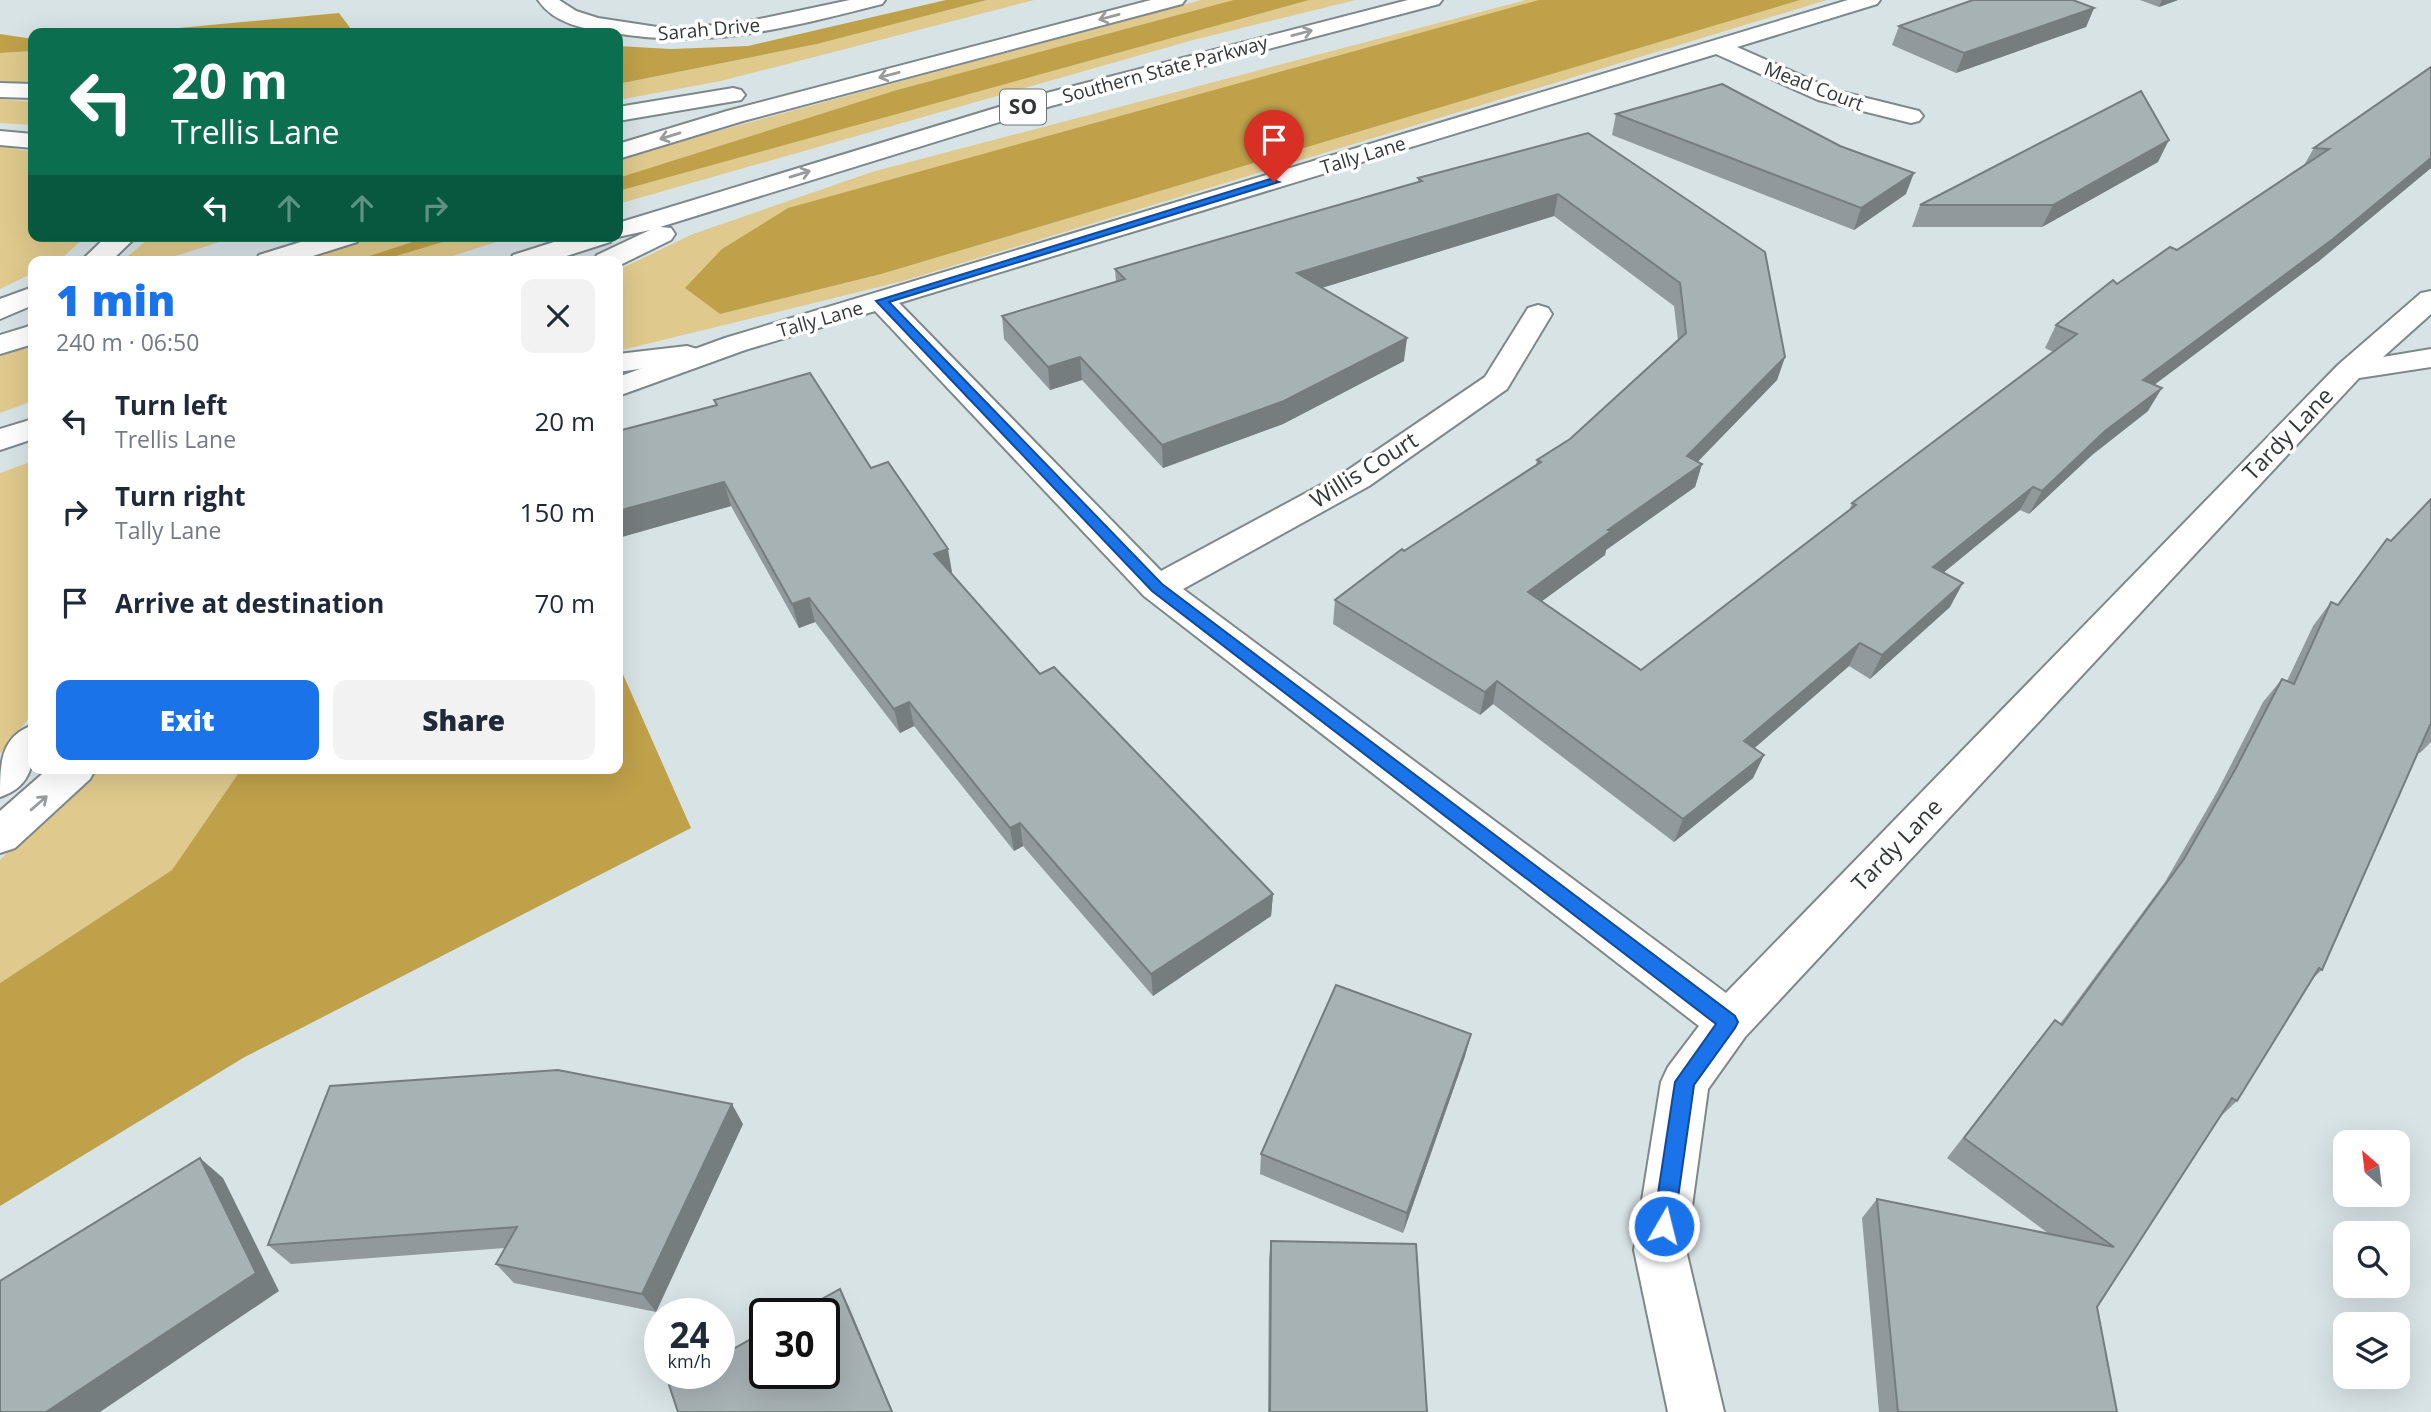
<!DOCTYPE html>
<meta charset="utf-8">
<style>
:root{--surface:#fff;--page:#f2f2f3;--text:#1f2937;--muted:#747a83;--accent:#1a73e8}
body{margin:0;font-family:"Open Sans",sans-serif;background:var(--page);color:var(--text);height:100vh;display:flex;flex-direction:column;font-size:26px;white-space:nowrap}
*{box-sizing:border-box;margin:0}
p{font-size:23px;color:var(--muted)}
.icon{flex:none;width:38px;height:38px;fill:none;stroke:currentColor;stroke-width:2;stroke-linecap:round;stroke-linejoin:round}
.map{position:relative;flex:1;overflow:hidden}
.side{position:absolute;left:28px;top:256px;width:595px;height:518px;display:flex;flex-direction:column;background:var(--surface);border-radius:14px;box-shadow:0 7px 28px #0002}
.side>*{flex:none}
.banner{position:absolute;left:28px;top:28px;width:595px;height:214px;border-radius:14px;box-shadow:0 7px 28px #0002;background:#0b6e4f;color:#fff;overflow:hidden}
.needle{width:46px;rotate:332deg}
.fabs{position:absolute;left:2333px;top:1130px;display:grid;gap:14px}
.fabs a{display:grid;place-items:center;width:77px;height:77px;border-radius:14px;background:var(--surface);box-shadow:0 7px 28px #0002;font-size:35px}
.speed{position:absolute;left:644px;top:1298px;display:flex;gap:14px;font-size:35px;font-weight:700;text-align:center}
.speed>*{display:grid;place-content:center;width:91px;height:91px;border-radius:50%;background:var(--surface);box-shadow:0 7px 28px #0002;line-height:1}
.speed small{font-size:18px;font-weight:400}
.speed .limit{border:4px solid #111;border-radius:10px;background:#fff;color:#111}
.pin{position:absolute;display:grid;place-items:center;width:60px;height:60px;color:#fff;margin:-72px -30px;border-radius:50% 50% 50% 0;rotate:-45deg;box-shadow:0 0 7px #0007}
.pin .icon{rotate:45deg}
.me{position:absolute;width:77px;margin:-38px;rotate:8deg;stroke-linejoin:round;filter:drop-shadow(0 0 5px #0008)}
.turn{display:flex;align-items:center;gap:24px;height:147px;padding:0 28px;font-size:32px}
.turn .icon{width:91px;height:91px;stroke-width:2.5}
.turn b{display:block;font-size:49px;line-height:60px}
.lanes{display:flex;align-items:center;height:66px;padding:0 28px;background:#0003;justify-content:center;gap:35px;direction:ltr}
.lanes .off{opacity:.35}
.round{display:grid;place-items:center;flex:none;width:74px;height:74px;border-radius:14px;background:var(--page)}
.head{display:flex;align-items:center;justify-content:space-between;height:119px;padding:0 28px}
h1{font-size:42px;font-weight:800;line-height:52px;color:var(--accent)}
.action{display:flex;gap:14px;margin-top:auto;padding:14px 28px}
.action a{flex:1;height:80px;border-radius:14px;background:var(--accent);color:#fff;font-size:28px;font-weight:800;line-height:80px;text-align:center}
.action a+a{background:var(--page);color:var(--text)}
ul{padding:0;list-style:none}
li{display:flex;align-items:center;gap:21px;height:91px;padding:0 28px}
li div{flex:1}
li b{display:block;font-size:26px}
li em{font-style:normal}
.map>svg:first-child{display:block}
.green{fill:#dfc98c}
.forest{fill:#bfa14a}
.lines{fill:none;stroke-linecap:round;stroke-linejoin:round}
.minor-casing{stroke:#7e888b;stroke-width:4}
.highway-casing{stroke:#7e888b;stroke-width:4}
.minor{fill:#fff;fill-rule:evenodd}
.highway{fill:#fff;fill-rule:evenodd}
.wall{fill:#90999c}
.shaded-wall{fill:#757d7f}
.building{fill:#a7b2b5;stroke:#757d7f;stroke-width:2}
.oneway{stroke:#999b9c}
.route{fill:#1a73e8;stroke:#114b97;stroke-width:2}
.labels{text-anchor:middle;stroke-width:7;stroke-linejoin:round;paint-order:stroke}
.far-street-label{font-size:19px;fill:#333738;stroke:#fff}
.shield{fill:#fff;stroke:#707374;stroke-width:2}
.shield-label{font-size:21px;font-weight:bold;fill:#333738}
.street-label{font-size:23px;fill:#333738;stroke:#fff}
</style>
<div class="map">
<svg width="2431" height="1412" viewBox="0 0 2431 1412">
<rect width="100%" height="100%" fill="#d8e3e6"/>
<!-- green -->
<g class="green">
<path d="M987,0h47l-313,81 -103,19v-16l199,-40z"/>
<path d="M1201,0h155l-163,40 -575,164v-46z"/>
<path d="M1526,0h301l-924,281 -285,70v-81l75,-36 179,-62z"/>
<path d="M33,51v32l-33,-2v-28z"/>
<path d="M0,99l33,3v23l-33,-2z"/>
<path d="M0,146l33,6v84h53l-26,24 -27,1v12l-33,16z"/>
<path d="M152,236h86l-78,25h-38z"/>
<path d="M370,236h145l-78,25h-143z"/>
<path d="M33,345v56l-33,12v-57z"/>
<path d="M33,461v252l-33,41v-281z"/>
<path d="M89,768h153l-70,102 -172,113v-123z"/>
</g>
<!-- forest -->
<g class="forest">
<path d="M946,0h41l-170,44 -199,40v-38l53,3 77,-3z"/>
<path d="M1234,0h75l-691,191v-13l279,-88z"/>
<path d="M1539,0h261l-919,274 -161,40 -35,-26 37,-39 66,-41z"/>
<path d="M339,13l15,20h-229z"/>
<path d="M0,34l33,5v12l-33,2z"/>
<path d="M431,236h32l-84,25h-25z"/>
<path d="M618,663l73,165 -448,230 -243,148v-223l172,-113 70,-102h376z"/>
</g>
<g class="lines">
<defs>
<g id="minor">
<path d="M538,0h21l17,11 22,7 66,10 72,-4 114,-24h35l-3,4c-95,24 -172,45 -268,29 -28,-4 -59,-8 -76,-33z"/>
<path d="M1848,0h32l-3,4 -140,43 97,43 85,21 4,5 -4,5 -8,2 -93,-23 -102,-46 -817,249 262,268 184,-99 140,-95 43,-69 10,-3 10,3 4,6 -45,75 -138,97 -186,103 543,404 612,-628 83,-72 10,-2v23l-48,43 48,-8v18l-72,11 -614,659 -37,52 -22,161 38,162h-56l-34,-162 27,-168 7,-15 31,-41 -555,-430 -269,-285 -130,39 -127,46v-19l107,-39z"/>
<path d="M33,725c1,32 3,60 -33,72 0,-33 0,-60 33,-72z"/>
<path d="M49,768h47l-6,11 -75,69 -15,5v-42z"/>
</g>
<g id="highway">
<path d="M1151,0h34l-3,4 -439,117 -125,38v-15l109,-33z"/>
<path d="M1408,0h34l-3,4 -388,102 -391,121 11,1 4,6 -4,6 -53,26v-5h-24l3,-6 53,-25 -37,8 -3,4 -59,19h-41l3,-6 60,-19h45v-13l417,-127z"/>
<path d="M0,83l33,1v14l-33,-1z"/>
<path d="M733,88l8,2 4,5 -4,5 -123,21v-14z"/>
<path d="M0,131l33,3v14l-33,-3z"/>
<path d="M107,236h30l-26,25h-30z"/>
<path d="M320,236h41l-4,6 -60,19h-41l3,-6z"/>
<path d="M33,287v18l-33,14v-20z"/>
<path d="M33,325v19l-33,10v-19z"/>
<path d="M687,346l10,3 5,6 -5,6 -79,11v-18z"/>
<path d="M33,419v20l-33,11v-21z"/>
</g>
</defs>
<!-- minor casing -->
<use href="#minor" class="minor-casing"/>
<!-- highway casing -->
<use href="#highway" class="highway-casing"/>
<!-- minor -->
<use href="#minor" class="minor"/>
<!-- highway -->
<use href="#highway" class="highway"/>
</g>
<!-- wall -->
<g class="wall">
<path d="M2140,0h38l-19,7z"/>
<path d="M2094,8l-8,19 -130,46 -64,-28 7,-19z"/>
<path d="M2431,66v102l-112,93 -165,124 -6,26 -56,44 -63,59 -9,-4 -77,63 7,34 -80,72 -21,-13 -95,82 10,7 -11,23 -79,64 -181,-138 -13,11 -147,-91 2,-24 69,-49 132,-86 1,-5 33,-21 108,-99 -4,-34 -120,-90 -233,72 83,73 -121,63 -120,44 -81,-88 -32,10 -46,-51 -2,-23 114,-34 -1,-13 303,-87v-4l170,-45 197,224 -8,23 -80,82 5,2 -7,23 -89,63 -1,5 -63,46 99,69 208,-159 3,-8 201,-151 -8,-4 11,-23 61,-41 60,-34 127,-85 10,-17 116,-80z"/>
<path d="M1616,114l290,80 -52,36 -242,-95z"/>
<path d="M2158,162l-116,65h-130l8,-22z"/>
<path d="M714,400l157,68 81,104 -1,1 89,101 233,220 -2,22 -118,80 -130,-150 -9,5 -100,-125 -14,7 -85,-111 -16,6 -68,-122 -113,32v-107l98,-26z"/>
<path d="M2431,499v243l-11,11 -2,-1 -96,218 -10,9 -75,122 -16,15 -124,191 20,105h-238l-17,-194 15,-19 172,35 -102,-76 90,-116 18,-22 5,4 105,-142 52,-90 46,-90 19,-23 5,2 26,-55 18,-24 6,3 50,-66 4,2z"/>
<path d="M1471,1034l-6,22 -62,177 -143,-59 1,-20z"/>
<path d="M743,1124l-87,188 -142,-29 -18,-19 9,-16 -214,16 -23,-19z"/>
<path d="M1271,1241l156,171h-159l1,-153z"/>
</g>
<!-- shaded-wall -->
<g class="shaded-wall">
<path d="M2162,0h16l-19,7z"/>
<path d="M2094,8l-8,19 -130,46 8,-20z"/>
<path d="M2169,140l-11,22 -116,65 11,-22z"/>
<path d="M2431,158v10l-112,93 -189,142 13,-23z"/>
<path d="M1914,173l-8,21 -52,36 7,-22z"/>
<path d="M1558,194l-4,22 -258,80 1,-23z"/>
<path d="M1407,338l-3,23 -121,63 -120,44 -1,-23z"/>
<path d="M1080,357l2,23 -32,10 -2,-23z"/>
<path d="M1785,357l-8,23 -96,99 21,-15 -7,23 -89,63 -1,5 -82,60 5,-23 80,-62 79,-74z"/>
<path d="M2162,388l-14,23 -56,44 -63,59 13,-23 63,-60z"/>
<path d="M724,482l7,24 -113,32v-27z"/>
<path d="M2033,487l-13,23 -99,81 12,-24z"/>
<path d="M948,549l4,23 -14,5 -4,-23z"/>
<path d="M1963,583l-13,24 -80,72 12,-24z"/>
<path d="M809,598l6,24 -16,6 -7,-24z"/>
<path d="M1860,643l-11,23 -114,99 9,-24z"/>
<path d="M1497,681l-4,23 -13,11 5,-23z"/>
<path d="M909,702l5,24 -14,7 -6,-24z"/>
<path d="M1764,755l-11,23 -79,64 9,-23z"/>
<path d="M1020,823l3,23 -9,5 -4,-23z"/>
<path d="M1273,894l-2,22 -118,80 -2,-22z"/>
<path d="M1471,1034l-6,22 -62,177 4,-20z"/>
<path d="M732,1104l11,20 -87,188 -14,-18z"/>
<path d="M200,1158l23,20 56,113 -179,121h-54z"/>
<path d="M840,1289l9,18 44,105h-1z"/>
</g>
<!-- building -->
<g class="building">
<path d="M1973,0h100l21,8 -130,45 -65,-27z"/>
<path d="M2431,67v91l-98,81 -190,141 19,8 -57,43 -63,60 -9,-4 -100,80 30,16 -81,72 -22,-12 -116,98 20,14 -81,64 -186,-138 -12,11 -150,-92 67,-51 2,2 137,-89 -4,-2 33,-21 116,-106 -6,-50 -122,-89 -261,79 110,65 -123,63 -122,44 -82,-88 -32,10 -46,-51 123,-37 -10,-10 307,-88 -4,-3 170,-45 177,119 20,105 -98,99 15,8 -94,66 3,1 -83,61 113,78 215,-165 -4,-2 225,-169 -21,-9 57,-45 4,4 53,-37 7,3 152,-101 -15,-1z"/>
<path d="M1722,84l118,62 74,27 -53,35 -245,-94z"/>
<path d="M2141,91l28,49 -116,65h-133z"/>
<path d="M810,373l61,95 17,-6 60,87 -14,5 106,120 14,-7 219,227 -122,80 -131,-151 -10,5 -101,-126 -15,7 -85,-111 -17,6 -68,-122 -106,29v-80l99,-26 -3,-5z"/>
<path d="M2431,499v226h-1l-108,245 -3,-2 -82,133 -5,-3 -135,209 20,105h-219l-21,-213 237,48 -150,-109 91,-118 7,5 122,-166 52,-91 46,-89 12,5 37,-82 7,3 49,-66 4,2z"/>
<path d="M1336,985l135,49 -64,179 -146,-59z"/>
<path d="M558,1070l174,34 -90,190 -146,-30 21,-37 -249,18 62,-159z"/>
<path d="M200,1158l56,115 -210,139h-46v-131z"/>
<path d="M1271,1241l145,3 11,168h-157z"/>
<path d="M840,1289l52,123h-214l-9,-27 20,-11h30v-17l46,-26v43h59v-60h-29z"/>
</g>
<!-- one-way arrows -->
<defs><path id="oneway-shaft" d="M-6 0H5M1.5-3L5.5 0L1.5 3" fill="none" stroke-width="1.6" stroke-linecap="round" stroke-linejoin="round" transform="scale(1.75)"/></defs>
<g class="oneway">
<use href="#oneway-shaft" transform="translate(1109 17) rotate(165)"/>
<use href="#oneway-shaft" transform="translate(1302 33) rotate(-15)"/>
<use href="#oneway-shaft" transform="translate(889 75) rotate(165)"/>
<use href="#oneway-shaft" transform="translate(670 136) rotate(163)"/>
<use href="#oneway-shaft" transform="translate(800 174) rotate(-17)"/>
<use href="#oneway-shaft" transform="translate(39 803) rotate(-41)"/>
</g>
<!-- route -->
<path class="route" d="M1270,179l9,3 -390,120 273,282 573,432 3,6 -3,6 -41,57 -20,141 -3,7 -7,4 -8,-4 -3,-7 22,-144 41,-58 -564,-433 -276,-290z"/>
<g class="labels">
<!-- far-street labels -->
<g class="far-street-label">
<text transform="translate(709 29) rotate(-5)" y="7">Sarah Drive</text>
<text transform="translate(1165 69) rotate(-15)" y="7">Southern State Parkway</text>
<text transform="translate(1814 86) rotate(21)" y="7">Mead Court</text>
<text transform="translate(1363 155) rotate(-17)" y="7">Tally Lane</text>
<text transform="translate(820 319) rotate(-16)" y="7">Tally Lane</text>
</g>
<!-- shield labels -->
<rect class="shield" x="1000" y="89.5" width="46" height="35" rx="5"/>
<g class="shield-label">
<text x="1023" y="114">SO</text>
</g>
<!-- street labels -->
<g class="street-label">
<text transform="translate(2288 434) rotate(-46)" y="8">Tardy Lane</text>
<text transform="translate(1364 470) rotate(-32)" y="8">Willis Court</text>
<text transform="translate(1897 845) rotate(-46)" y="8">Tardy Lane</text>
</g>
</g>
</svg>
<div class="fabs">
<a><svg class="needle" viewBox="-14 -14 28 28"><path d="M0-13l5 13h-10z" fill="#e53935"/><path d="M0 13l5-13h-10z" fill="#747a83"/></svg></a>
<a><svg class="icon" aria-label="search" viewBox="0 0 24 24"><circle cx="10" cy="10" r="6"/><path d="M15 15l6 6"/></svg></a>
<a><svg class="icon" aria-label="layers" viewBox="0 0 24 24"><path d="M12 4l9 5-9 5-9-5zM3 14l9 5 9-5"/></svg></a>
</div>
<div class="speed"><div>24<small>km/h</small></div><div class="limit">30</div></div>
<div class="pin" style="left:1274px;top:182px;background:#d93025"><svg class="icon" aria-label="arrive" viewBox="0 0 24 24"><path d="M6 21V4h12l-3 4 3 4H6"/></svg></div>
<svg class="me" style="left:1664px;top:1226px" viewBox="-20 -20 40 40"><circle r="17" fill="#1a73e8" stroke="#fff" stroke-width="3"/><path d="M0-11L8 9 0 5-8 9z" fill="#fff"/></svg>
<div class="banner">
<div class="turn"><svg class="icon" aria-label="left" viewBox="0 0 24 24"><path d="M17 20v-9H6M10 6l-5 5 5 5"/></svg><div><b>20 m</b>Trellis Lane</div></div>
<div class="lanes"><svg class="icon" aria-label="left" viewBox="0 0 24 24"><path d="M17 20v-9H6M10 6l-5 5 5 5"/></svg><svg class="icon off" aria-label="ahead" viewBox="0 0 24 24"><path d="M12 20V5M6 11l6-6 6 6"/></svg><svg class="icon off" aria-label="ahead" viewBox="0 0 24 24"><path d="M12 20V5M6 11l6-6 6 6"/></svg><svg class="icon off" aria-label="right" viewBox="0 0 24 24"><path d="M7 20v-9h11M14 6l5 5-5 5"/></svg></div>
</div>
<section class="side">
<div class="head"><div><h1>1 min</h1><p>240 m · 06:50</p></div><a class="round"><svg class="icon" aria-label="close" viewBox="0 0 24 24"><path d="M6 6l12 12M18 6L6 18"/></svg></a></div>
<ul>
<li><svg class="icon" aria-label="left" viewBox="0 0 24 24"><path d="M17 20v-9H6M10 6l-5 5 5 5"/></svg><div><b>Turn left</b><p>Trellis Lane</p></div><em>20 m</em></li>
<li><svg class="icon" aria-label="right" viewBox="0 0 24 24"><path d="M7 20v-9h11M14 6l5 5-5 5"/></svg><div><b>Turn right</b><p>Tally Lane</p></div><em>150 m</em></li>
<li><svg class="icon" aria-label="arrive" viewBox="0 0 24 24"><path d="M6 21V4h12l-3 4 3 4H6"/></svg><div><b>Arrive at destination</b></div><em>70 m</em></li>
</ul>
<div class="action"><a>Exit</a><a>Share</a></div>
</section>
</div>
